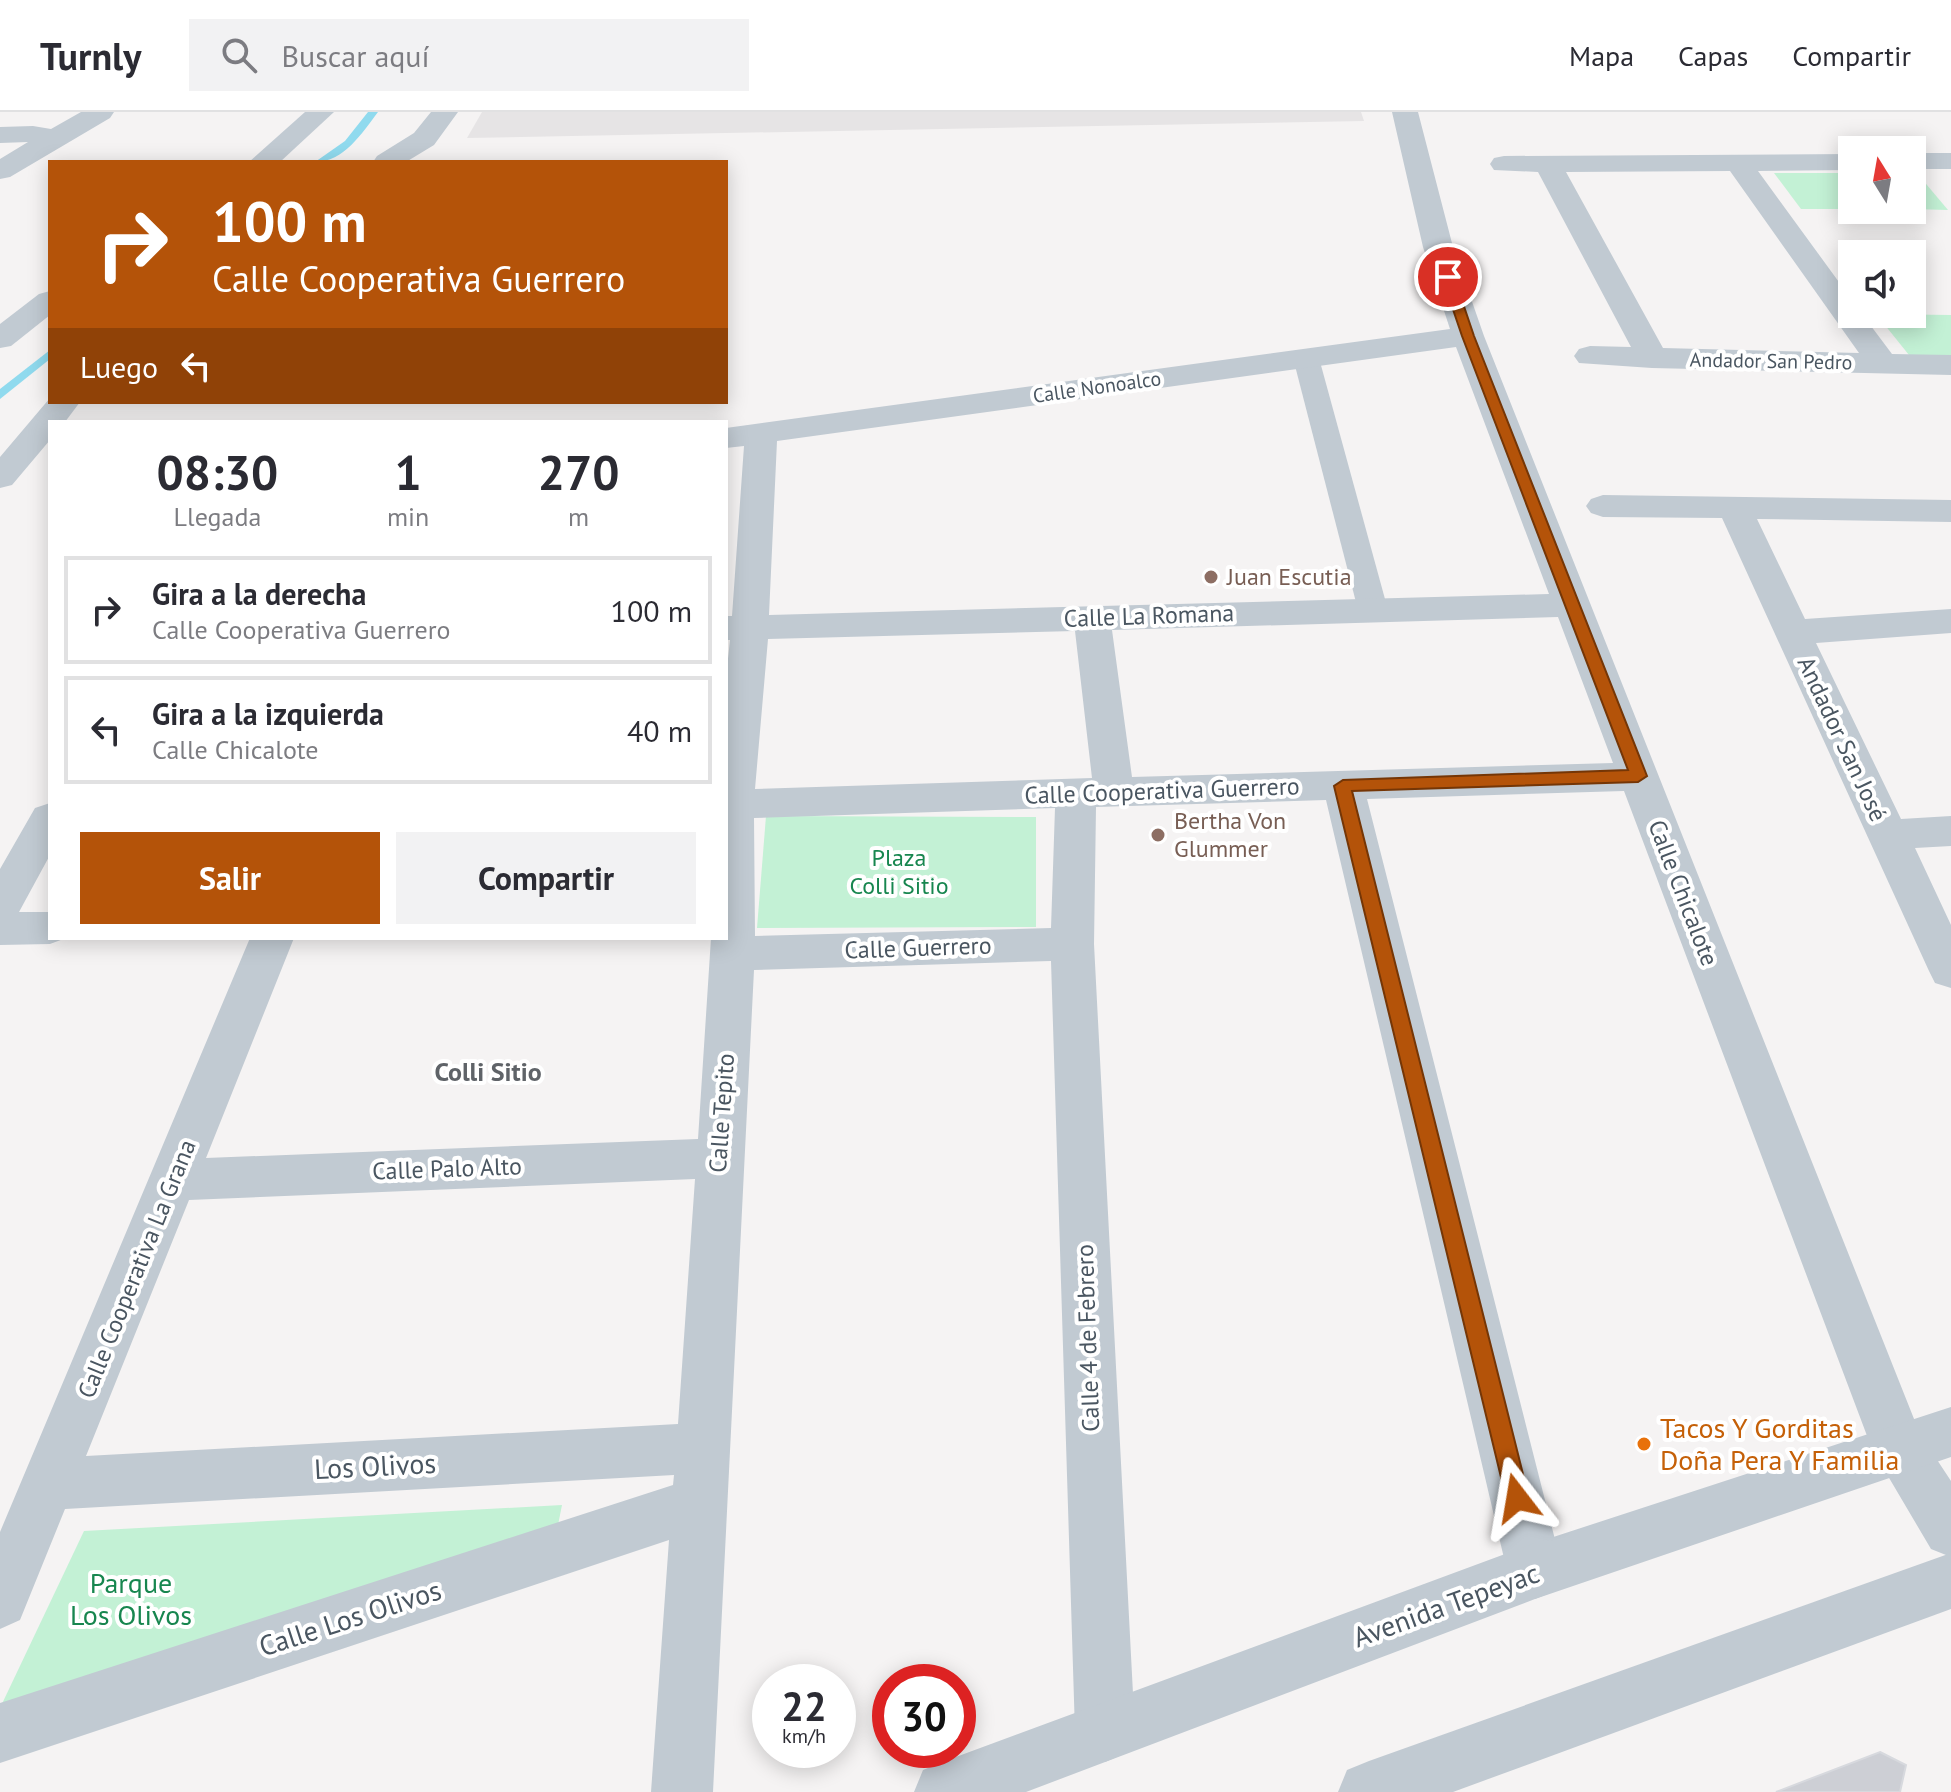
<!DOCTYPE html>
<html lang="es">
<meta charset="utf-8">
<style>
:root{--surface:#fff;--page:#f2f2f3;--text:#2b2b33;--muted:#7c7c81;--line:#e1e1e2;--accent:#b45309}
body{margin:0;font-family:"PT Sans",sans-serif;background:var(--page);color:var(--text);height:100vh;display:flex;flex-direction:column;font-size:30px;white-space:nowrap}
*{box-sizing:border-box;margin:0}
p{font-size:26px;color:var(--muted)}
.icon{flex:none;width:44px;height:44px;fill:none;stroke:currentColor;stroke-width:2;stroke-linecap:round;stroke-linejoin:round}
.map{position:relative;flex:1;overflow:hidden}
.details{position:absolute;left:48px;top:308px;width:680px;height:520px;display:flex;flex-direction:column;background:var(--surface);border-radius:0px;box-shadow:0 4px 20px #0003}
.details>*{flex:none}
.top-card{position:absolute;left:48px;top:48px;width:680px;height:244px;border-radius:0px;box-shadow:0 4px 20px #0003;background:#b45309;color:#fff;overflow:hidden}
.needle{width:52px;rotate:349deg}
.controls{position:absolute;left:1838px;top:24px;display:grid;gap:16px}
.controls a{display:grid;place-items:center;width:88px;height:88px;border-radius:0px;background:var(--surface);box-shadow:0 4px 20px #0003;font-size:40px}
.speed{position:absolute;left:752px;top:1552px;display:flex;gap:16px;font-size:40px;font-weight:700;text-align:center}
.speed>*{display:grid;place-content:center;width:104px;height:104px;border-radius:50%;background:var(--surface);box-shadow:0 4px 20px #0003;line-height:1}
.speed small{font-size:20px;font-weight:400}
.speed .limit{border:12px solid #d22;background:#fff;color:#111}
.pin{position:absolute;display:grid;place-items:center;width:68px;height:68px;color:#fff;margin:-34px;border:4px solid #fff;border-radius:50%;box-shadow:0 2px 8px #0007}
.me{position:absolute;width:88px;margin:-44px;rotate:346deg;stroke-linejoin:round;filter:drop-shadow(0 0 6px #0008)}
.turn{display:flex;align-items:center;gap:28px;height:168px;padding:0 32px;font-size:36px}
.turn .icon{width:104px;height:104px;stroke-width:2.5}
.turn b{display:block;font-size:56px;line-height:68px}
.then{display:flex;align-items:center;height:76px;padding:0 32px;background:#0003;gap:16px;font-size:30px}
.eta{display:flex;justify-content:space-evenly;align-items:center;height:136px;text-align:center}
.eta b{font-size:48px;font-weight:800;line-height:56px}
.action{display:flex;gap:16px;margin-top:auto;padding:16px 32px}
.action a{flex:1;height:92px;border-radius:0px;background:var(--accent);color:#fff;font-size:32px;font-weight:800;line-height:92px;text-align:center}
.action a+a{background:var(--page);color:var(--text)}
ul{padding:0;list-style:none}
li{display:flex;align-items:center;gap:24px;height:108px;margin:0 16px 12px;padding:0 16px;border:4px solid var(--line);border-radius:0px}
li div{flex:1}
li b{display:block;font-size:30px}
li em{font-style:normal}
header{display:flex;align-items:center;gap:48px;box-sizing:border-box;height:112px;padding:0 40px;background:var(--surface);border-bottom:2px solid var(--line)}
header strong{font-size:38px}
nav{display:flex;gap:44px;margin-inline-start:auto;font-size:28px}
.search{width:560px;height:72px;background:var(--page);display:flex;align-items:center;gap:20px;box-sizing:border-box;padding:0 28px;border-radius:0px;color:var(--muted);font-size:30px}
.map>svg:first-child{display:block}
.education{fill:#e6e4e5}
.green{fill:#c3f1d5}
.lines{fill:none;stroke-linecap:round;stroke-linejoin:round}
.stream{fill:#90daee;fill-rule:evenodd}
.building{fill:#cdcfd5;stroke:#d7d9de;stroke-width:2}
.pedestrian{fill:#c1cad2;fill-rule:evenodd}
.minor{fill:#c1cad2;fill-rule:evenodd}
.tertiary{fill:#c1cad2;fill-rule:evenodd}
.route{fill:#b45309;stroke:#753606;stroke-width:2}
.education-dot{fill:#8d6e63;stroke:#fff;stroke-width:3}
.food-dot{fill:#e8710a;stroke:#fff;stroke-width:3}
.labels{text-anchor:middle;stroke-width:8;stroke-linejoin:round;paint-order:stroke}
.far-street-label{font-size:20px;fill:#4a5661;stroke:#fff}
.education-label{font-size:24px;fill:#785e54;stroke:#fff;text-anchor:start}
.street-label{font-size:24px;fill:#4a5661;stroke:#fff}
.park-label{font-size:24px;fill:#17864f;stroke:#fff}
.neighbourhood-label{font-size:26px;font-weight:bold;fill:#5f6368;stroke:#fff}
.near-food-label{font-size:28px;fill:#c56008;stroke:#fff;text-anchor:start}
.near-street-label{font-size:28px;fill:#4a5661;stroke:#fff}
.near-park-label{font-size:28px;fill:#17864f;stroke:#fff}
</style>
<header>
<strong>Turnly</strong>
<div class="search"><svg class="icon" aria-label="search" viewBox="0 0 24 24"><circle cx="10" cy="10" r="6"/><path d="M15 15l6 6"/></svg>Buscar aquí</div>
<nav><a>Mapa</a><a>Capas</a><a>Compartir</a></nav>
</header>
<div class="map">
<svg width="1951" height="1680" viewBox="0 0 1951 1680">
<rect width="100%" height="100%" fill="#f5f3f3"/>
<!-- education -->
<path class="education" d="M482,0h879l3,9 -897,17z"/>
<!-- green -->
<g class="green">
<path d="M1912,60h4l32,38 -36,-1z"/>
<path d="M1774,61h78v36h-51z"/>
<path d="M1876,202l75,1v40h-42z"/>
<path d="M766,704l270,1v110l-279,1z"/>
<path d="M562,1393l-4,20 -558,183 84,-177z"/>
</g>
<g class="lines">
<!-- stream -->
<g class="stream">
<path d="M368,0h10c-16,21 -34,50 -63,50l30,-21z"/>
<path d="M50,238v9l-50,40v-10z"/>
</g>
</g>
<!-- building -->
<path class="building" d="M1880,1640l26,13 -6,27h-124z"/>
<g class="lines">
<!-- pedestrian -->
<path class="pedestrian" d="M1306,238l9,2 4,6 69,252 -4,7 -11,3 -11,-3 -4,-7 -65,-252 4,-6z"/>
<!-- minor -->
<g class="minor">
<path d="M81,0h33l-4,6 -100,59 -10,2v-20l28,-17 -28,1v-16l33,-1 18,3z"/>
<path d="M1392,0h26l35,135 31,89 436,1098 31,47v76l-20,-8 -59,-100 -248,-658 -257,8 196,772 -8,20 -20,8 -20,-8 -8,-20 -181,-771 -230,7 -2,137 41,788 -9,21 -21,9 -21,-9 -9,-21 -24,-771 -297,9 -41,822h-62l18,-252 -669,223v-60l673,-218 1,-10 -609,34 -45,111 -20,9v-97l250,-594h44l-88,220 492,-19 13,-201h15v-261l4,-37h-4v-24h6l12,-170 -18,2v-20l724,-99 -27,-82zM1456,235l93,247 -780,21 8,-174zM1558,505l55,146 -481,14 -20,-147zM1075,519l17,147 -337,11 13,-150zM1055,696l-4,120 -296,8 -1,-118zM695,1067l-17,245 -592,32 103,-256z"/>
<rect x="1912" y="41" width="39" height="16"/>
<path d="M1852,42v16l-94,1 94,129v14h10l30,40 59,1v20l-299,-7 -73,-5 -5,-7 5,-7 11,-3 41,1 -93,-175 -44,-2 -4,-6 4,-6 10,-2zM1730,59l129,182 -196,-5 -97,-176z"/>
<path d="M1603,383l348,5v22l-194,-3 48,100 146,-10v24l-135,10 85,176 50,-3v30l-36,2 36,77v63l-16,-5 -6,-12 -207,-453 -119,-1 -12,-4 -5,-7 5,-7z"/>
<path d="M50,691v52l-31,57h31v26h16l-16,6 -50,1v-76l35,-61z"/>
</g>
<!-- tertiary -->
<g class="tertiary">
<path d="M305,0h29l-54,50h-31z"/>
<path d="M431,0h27l-24,33 -28,17h-33l4,-6 37,-23z"/>
<path d="M50,179v24l-39,31 -11,2v-24l39,-30z"/>
<path d="M50,286v4h30l-15,20h-15v18l-38,45 -12,3v-31z"/>
<path d="M1951,1295v50l-416,142 -509,193h-112l9,-22 22,-9 590,-218z"/>
<path d="M1951,1441v56l-498,183h-115l9,-22 22,-9z"/>
</g>
</g>
<!-- route -->
<path class="route" d="M1448,161l6,4 20,59 173,440 -9,6 -286,9 177,707 -4,8 -8,3 -8,-3 -3,-8 -172,-712 9,-6 285,-10 -166,-434 -20,-59z"/>
<!-- markers -->
<g class="education-dot">
<circle cx="1211" cy="465" r="8"/>
<circle cx="1158" cy="723" r="8"/>
</g>
<circle class="food-dot" cx="1644" cy="1332" r="8"/>
<g class="labels">
<!-- far-street labels -->
<g class="far-street-label">
<text transform="translate(1771 249) rotate(1)" y="7">Andador San Pedro</text>
<text transform="translate(1097 275) rotate(-8)" y="7">Calle Nonoalco</text>
</g>
<!-- education labels -->
<g class="education-label">
<text x="1227" y="473">Juan Escutia</text>
<text x="1174" y="717">Bertha Von<tspan x="1174" dy="28">Glummer</tspan></text>
</g>
<!-- street labels -->
<g class="street-label">
<text transform="translate(1149 504) rotate(-2)" y="8">Calle La Romana</text>
<text transform="translate(1842 627) rotate(65)" y="8">Andador San José</text>
<text transform="translate(1162 679) rotate(-2)" y="8">Calle Cooperativa Guerrero</text>
<text transform="translate(1683 781) rotate(69)" y="8">Calle Chicalote</text>
<text transform="translate(918 836) rotate(-2)" y="8">Calle Guerrero</text>
<text transform="translate(722 1001) rotate(-86)" y="8">Calle Tepito</text>
<text transform="translate(447 1057) rotate(-2)" y="8">Calle Palo Alto</text>
<text transform="translate(137 1157) rotate(-68)" y="8">Calle Cooperativa La Grana</text>
<text transform="translate(1088 1226) rotate(-92)" y="8">Calle 4 de Febrero</text>
</g>
<!-- park labels -->
<g class="park-label">
<text x="899" y="754">Plaza<tspan x="899" dy="28">Colli Sitio</tspan></text>
</g>
<!-- neighbourhood labels -->
<g class="neighbourhood-label">
<text x="488" y="969">Colli Sitio</text>
</g>
<!-- near-food labels -->
<g class="near-food-label">
<text x="1660" y="1326">Tacos Y Gorditas<tspan x="1660" dy="32">Doña Pera Y Familia</tspan></text>
</g>
<!-- near-street labels -->
<g class="near-street-label">
<text transform="translate(375 1354) rotate(-3)" y="10">Los Olivos</text>
<text transform="translate(1446 1493) rotate(-20)" y="10">Avenida Tepeyac</text>
<text transform="translate(350 1506) rotate(-18)" y="10">Calle Los Olivos</text>
</g>
<!-- near-park labels -->
<g class="near-park-label">
<text x="131" y="1481">Parque<tspan x="131" dy="32">Los Olivos</tspan></text>
</g>
</g>
</svg>
<div class="controls">
<a><svg class="needle" viewBox="-14 -14 28 28"><path d="M0-13l5 13h-10z" fill="#e53935"/><path d="M0 13l5-13h-10z" fill="#7c7c81"/></svg></a>
<a><svg class="icon" aria-label="sound" viewBox="0 0 24 24"><path d="M4 9h4l5-4v14l-5-4H4zM17 9q2 3 0 6"/></svg></a>
</div>
<div class="speed"><div>22<small>km/h</small></div><div class="limit">30</div></div>
<div class="pin" style="left:1448px;top:165px;background:#d93025"><svg class="icon" aria-label="arrive" viewBox="0 0 24 24"><path d="M6 21V4h12l-3 4 3 4H6"/></svg></div>
<svg class="me" style="left:1517px;top:1386px" viewBox="-20 -20 40 40"><path d="M0-17L14 15 0 8-14 15z" fill="#b45309" stroke="#fff" stroke-width="4"/></svg>
<div class="top-card">
<div class="turn"><svg class="icon" aria-label="right" viewBox="0 0 24 24"><path d="M7 20v-9h11M14 6l5 5-5 5"/></svg><div><b>100 m</b>Calle Cooperativa Guerrero</div></div>
<div class="then">Luego<svg class="icon" aria-label="left" viewBox="0 0 24 24"><path d="M17 20v-9H6M10 6l-5 5 5 5"/></svg></div>
</div>
<section class="details">
<div class="eta">
<div><b>08:30</b><p>Llegada</p></div>
<div><b>1</b><p>min</p></div>
<div><b>270</b><p>m</p></div>
</div>
<ul>
<li><svg class="icon" aria-label="right" viewBox="0 0 24 24"><path d="M7 20v-9h11M14 6l5 5-5 5"/></svg><div><b>Gira a la derecha</b><p>Calle Cooperativa Guerrero</p></div><em>100 m</em></li>
<li><svg class="icon" aria-label="left" viewBox="0 0 24 24"><path d="M17 20v-9H6M10 6l-5 5 5 5"/></svg><div><b>Gira a la izquierda</b><p>Calle Chicalote</p></div><em>40 m</em></li>
</ul>
<div class="action"><a>Salir</a><a>Compartir</a></div>
</section>
</div>
